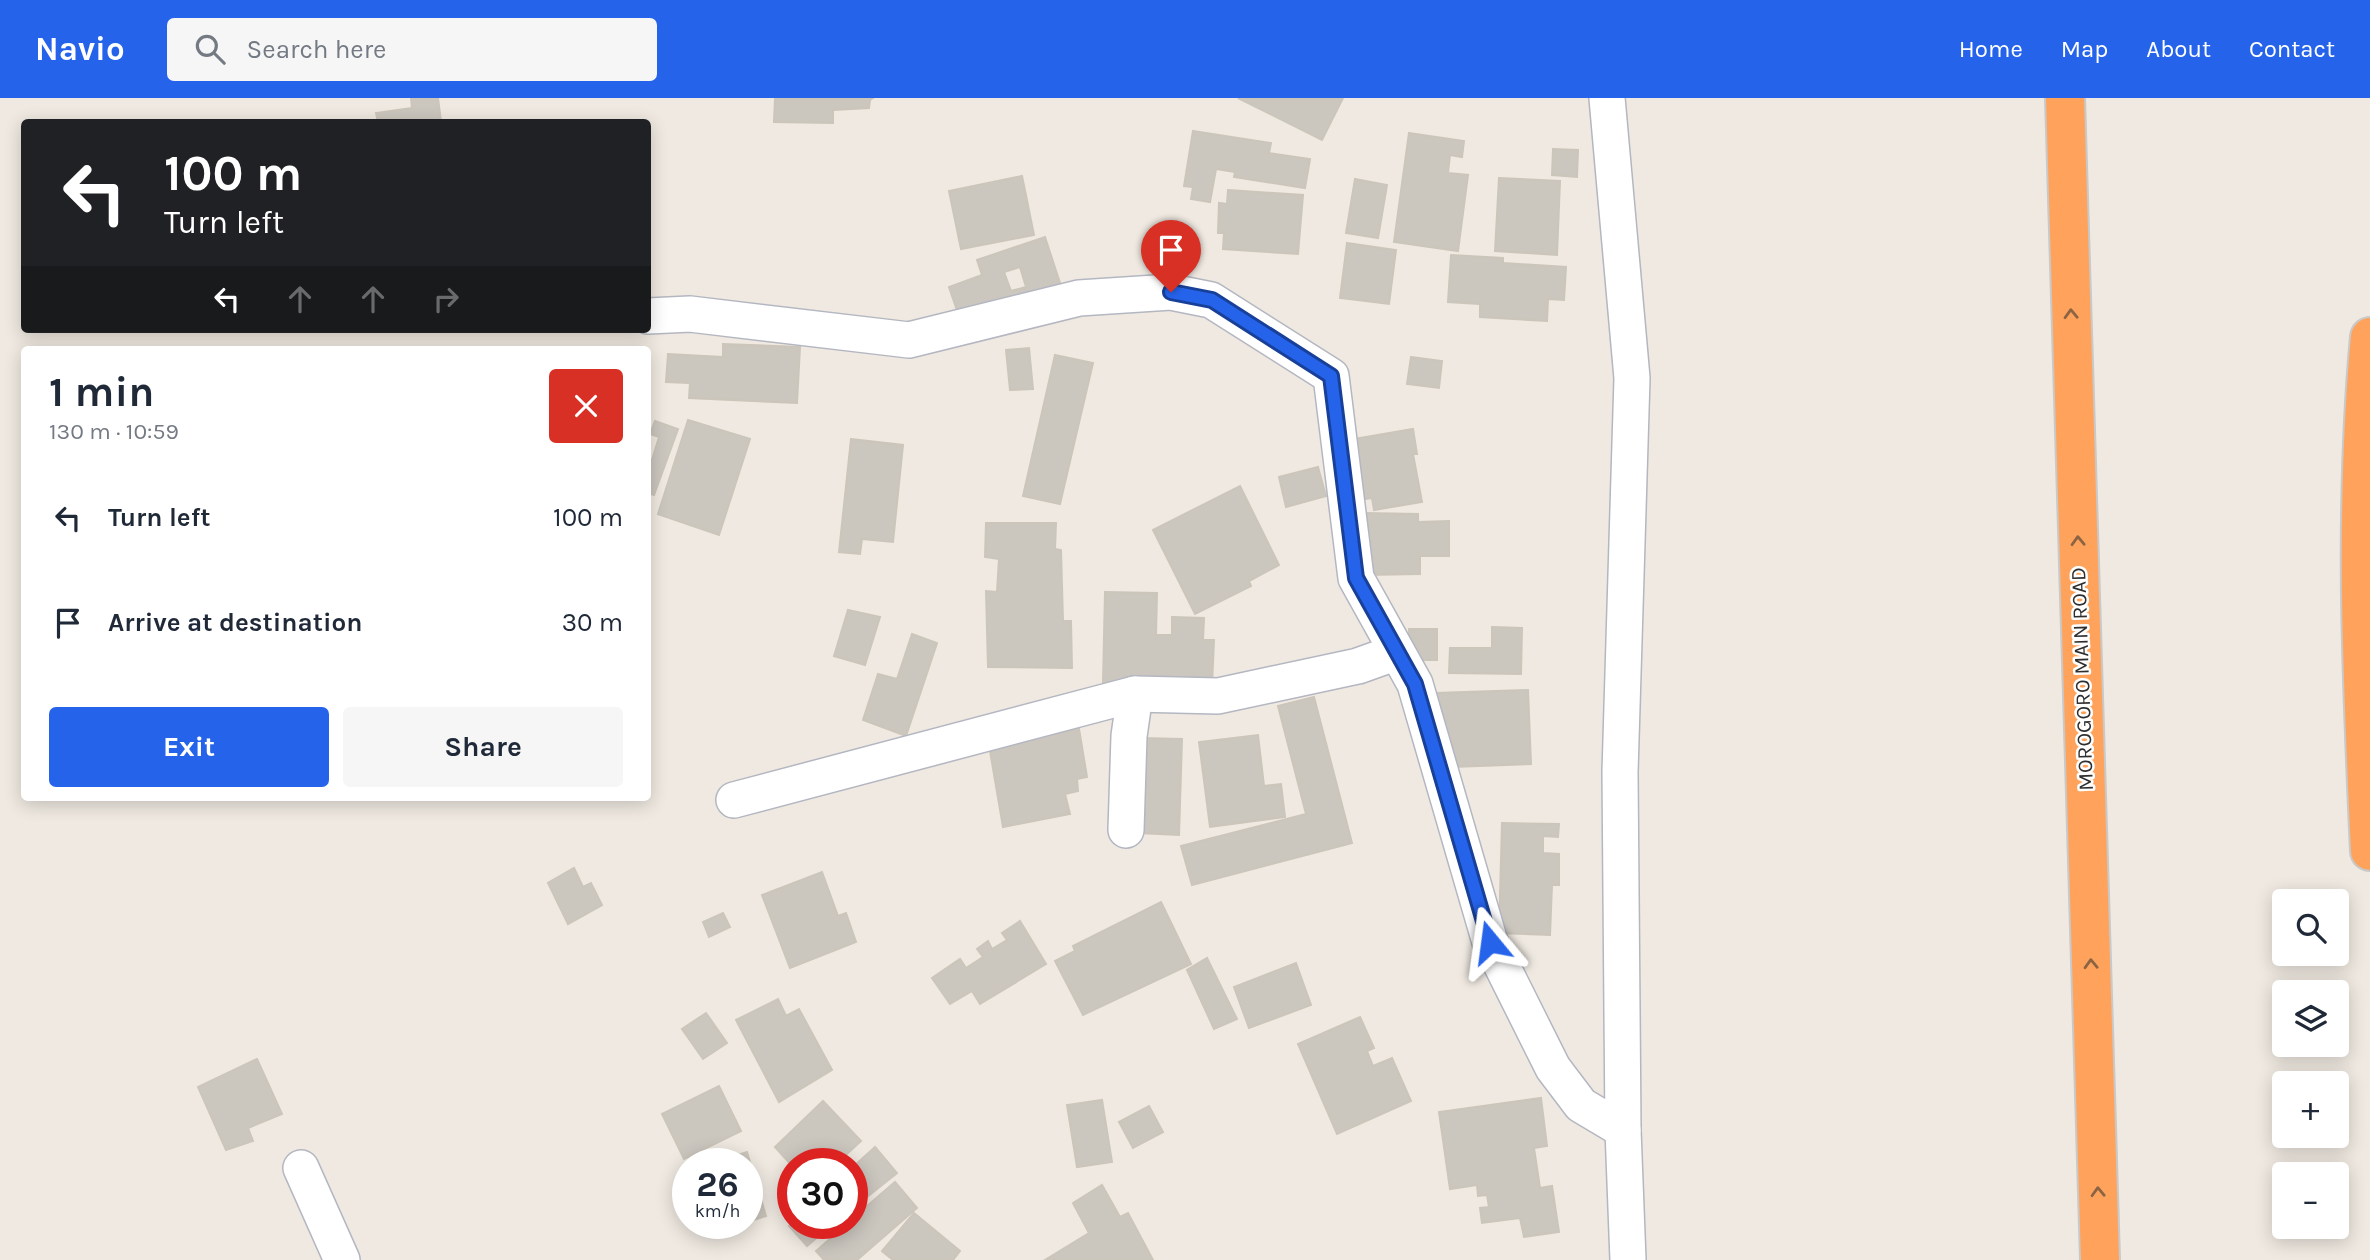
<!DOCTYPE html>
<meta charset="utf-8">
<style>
:root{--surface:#fff;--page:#f6f6f7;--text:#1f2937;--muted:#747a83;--accent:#2563eb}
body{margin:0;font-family:Karla,sans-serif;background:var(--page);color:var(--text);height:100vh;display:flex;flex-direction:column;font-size:26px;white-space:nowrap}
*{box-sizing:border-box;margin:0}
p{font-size:23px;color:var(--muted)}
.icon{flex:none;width:38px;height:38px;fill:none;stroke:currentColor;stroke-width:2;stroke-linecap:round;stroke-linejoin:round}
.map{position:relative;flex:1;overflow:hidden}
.details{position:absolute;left:21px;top:248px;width:630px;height:455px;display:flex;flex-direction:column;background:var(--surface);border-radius:7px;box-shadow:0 4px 18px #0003}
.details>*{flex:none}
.hud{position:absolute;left:21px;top:21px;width:630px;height:214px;border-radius:7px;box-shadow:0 4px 18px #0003;background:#202124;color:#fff;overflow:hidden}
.tools{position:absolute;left:2272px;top:791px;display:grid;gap:14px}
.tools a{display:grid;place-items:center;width:77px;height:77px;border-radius:7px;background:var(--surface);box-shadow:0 4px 18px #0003;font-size:35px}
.speed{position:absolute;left:672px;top:1050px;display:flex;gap:14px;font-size:35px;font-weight:700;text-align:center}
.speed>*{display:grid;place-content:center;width:91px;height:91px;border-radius:50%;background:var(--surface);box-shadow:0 4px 18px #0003;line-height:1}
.speed small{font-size:18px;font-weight:400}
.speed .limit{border:10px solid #d22;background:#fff;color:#111}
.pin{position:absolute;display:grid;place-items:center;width:60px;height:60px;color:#fff;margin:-72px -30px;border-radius:50% 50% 50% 0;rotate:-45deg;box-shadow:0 0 7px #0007}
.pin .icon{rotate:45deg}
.me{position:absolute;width:77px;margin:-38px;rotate:344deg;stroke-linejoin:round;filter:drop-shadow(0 0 5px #0008)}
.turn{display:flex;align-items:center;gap:24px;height:147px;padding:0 28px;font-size:32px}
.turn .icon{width:91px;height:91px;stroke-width:2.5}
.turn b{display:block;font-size:49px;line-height:60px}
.lanes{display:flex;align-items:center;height:66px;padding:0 28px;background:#0003;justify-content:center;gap:35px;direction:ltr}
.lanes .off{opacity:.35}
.round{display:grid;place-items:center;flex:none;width:74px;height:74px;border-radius:7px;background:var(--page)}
.head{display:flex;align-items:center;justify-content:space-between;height:119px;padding:0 28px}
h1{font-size:42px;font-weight:700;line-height:52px}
.action{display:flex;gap:14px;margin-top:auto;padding:14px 28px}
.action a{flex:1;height:80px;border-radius:7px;background:var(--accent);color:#fff;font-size:28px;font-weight:700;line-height:80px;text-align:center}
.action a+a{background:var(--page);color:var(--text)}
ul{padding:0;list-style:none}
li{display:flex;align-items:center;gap:21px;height:105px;padding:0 28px}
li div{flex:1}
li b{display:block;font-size:26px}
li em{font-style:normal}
header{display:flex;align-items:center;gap:42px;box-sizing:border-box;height:98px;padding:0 35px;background:var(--accent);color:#fff}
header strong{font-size:33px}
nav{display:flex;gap:38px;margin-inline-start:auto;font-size:24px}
.search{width:490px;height:63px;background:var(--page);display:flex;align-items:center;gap:18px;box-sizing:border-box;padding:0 24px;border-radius:7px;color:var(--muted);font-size:26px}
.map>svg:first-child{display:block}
.building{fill:#cbc7bf;stroke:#cbc5ba;stroke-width:2;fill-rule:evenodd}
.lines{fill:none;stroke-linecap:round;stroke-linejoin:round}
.street-casing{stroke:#b4b7c1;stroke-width:38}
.highway-casing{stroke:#c9c9c9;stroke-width:42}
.street{stroke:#fff;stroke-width:35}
.highway{stroke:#ffa35c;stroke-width:38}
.oneway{stroke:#8c6343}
.route-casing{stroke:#184099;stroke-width:18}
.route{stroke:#2563eb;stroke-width:12}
.labels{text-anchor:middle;stroke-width:5;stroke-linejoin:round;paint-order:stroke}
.street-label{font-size:21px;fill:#2e2e2e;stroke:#fff}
</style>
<header>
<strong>Navio</strong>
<div class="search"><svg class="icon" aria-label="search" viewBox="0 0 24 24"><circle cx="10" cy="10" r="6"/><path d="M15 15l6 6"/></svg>Search here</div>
<nav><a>Home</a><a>Map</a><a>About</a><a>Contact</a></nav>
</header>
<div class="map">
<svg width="2370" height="1162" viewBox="0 0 2370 1162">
<rect width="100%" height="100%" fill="#efe9e1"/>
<!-- building -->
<g class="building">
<path d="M411,0h27l3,24h-63l-2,-9 36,-5z"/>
<path d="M775,0h98l-3,2 -1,8 -36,2v13l-59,-1z"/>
<path d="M1238,0h105l-21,42z"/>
<path d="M1193,33l78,12 -2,10 41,6 -5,29 -71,-11 1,-5 -19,-3 -6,33 -19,-3 2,-12 -9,-1z"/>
<path d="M1409,35l55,8 -2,16 -12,-2 -2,18 20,2 -10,76 -64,-9z"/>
<path d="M1553,51l25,1 -1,27 -25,-2z"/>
<path d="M1022,78l12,59 -73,14 -12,-58z"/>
<path d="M1499,80l61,3 -3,74 -62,-4z"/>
<path d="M1355,81l32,6 -9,53 -32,-5z"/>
<path d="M1228,92l75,5 -5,59 -75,-5 1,-16h-6l1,-30 8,1z"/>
<path d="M1045,139l17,52 -101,33 -12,-35 33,-12 -5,-15zM1020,169l6,20 -15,4 -7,-19z"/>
<path d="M1347,145l49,7 -7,54 -49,-6z"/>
<path d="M1451,157l52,3v5l63,4 -2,33 -16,-1 -1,22 -67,-4v-13l-32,-2z"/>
<path d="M723,246l77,3 -3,56 -108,-5 1,-15 -24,-1 2,-28 55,3z"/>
<path d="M1029,250l4,41 -23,1 -4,-40z"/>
<path d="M1055,257l38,8 -33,141 -37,-8z"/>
<path d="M1411,259l31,4 -3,27 -32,-4z"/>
<path d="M688,322l62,19 -31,96 -61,-21z"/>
<path d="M655,323l23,8 -24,66 -6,-2v-35l4,2 7,-23 -9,-3z"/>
<path d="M1413,331l4,25h-4l9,48 -48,8 -2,-12 -14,2 -10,-60z"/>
<path d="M851,341l52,6 -10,97 -31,-3 -2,15 -21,-2z"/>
<path d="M1318,369l8,29 -40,11 -7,-30z"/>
<path d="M1240,388l39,79 -30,16 2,5 -56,28 -42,-84z"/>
<path d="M1364,415l54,1v8l31,-1v35h-29v18l-56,1z"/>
<path d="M986,425h70l-1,26 6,1 2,71h8l1,47 -84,-1 -2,-76 11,1 2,-33 -14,-2z"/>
<path d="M1105,494l52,1 -1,42h16v-18l32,1 -1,22h11l-2,45 -109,-2z"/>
<path d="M848,512l32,7 -15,48 -31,-9z"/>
<path d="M1492,529l30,1 -1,46 -72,-1 1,-25h42z"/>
<rect x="1409" y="531" width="28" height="31"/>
<path d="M912,536l25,9 -31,93 -43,-16 15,-46 19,5z"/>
<path d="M1528,592l3,74 -78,3v-25h-15l-2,-49z"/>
<path d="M1314,599l38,146 -160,42 -11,-39 125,-32 -28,-108z"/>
<path d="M1079,631l8,48 -10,2 1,12 -13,3 5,20 -67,13 -14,-82z"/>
<path d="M1258,637l6,51 17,-2 4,33 -75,10 -11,-85z"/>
<path d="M1140,640l42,1 -3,96 -40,-2z"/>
<path d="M1502,725l57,1 -1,13 -15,-1v17l16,1v31h-7l-2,50 -51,-2z"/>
<path d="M574,770l9,19 8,-4 11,22 -34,19 -20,-41z"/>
<path d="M822,774l16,44 8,-3 10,29 -66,26 -28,-73z"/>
<path d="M1161,804l30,62 -108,51 -28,-54 20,-10 -2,-5z"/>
<path d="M723,815l7,14 -21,10 -6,-15z"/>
<path d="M1020,823l26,43 -66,40 -8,-13 -22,13 -18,-26 28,-19 6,9 17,-11 -6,-8 11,-8 4,8 15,-9 -5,-7z"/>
<path d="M1207,860l30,61 -23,10 -27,-59z"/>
<path d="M1296,865l15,42 -62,23 -15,-41z"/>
<path d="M778,901l8,17 13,-7 33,61 -53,32 -43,-82z"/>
<path d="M706,915l21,30 -24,16 -21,-30z"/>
<path d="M1360,919l14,31 -7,3 6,15 19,-8 19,43 -74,33 -39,-90z"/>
<path d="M257,961l25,55 -34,14 5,13 -27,9 -28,-63z"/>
<path d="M719,988l22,45 -57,28 -22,-45z"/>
<path d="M1541,1000l6,48 -13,2 6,40 12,-2 7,46 -35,5 -4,-19 -38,5 -2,-15 9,-1 -2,-12 -9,1 -1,-11 -27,4 -11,-77z"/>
<path d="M1102,1002l10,62 -35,5 -10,-62z"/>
<path d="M823,1003l38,40 -25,23h-43v3l-18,-20z"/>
<path d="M1149,1008l14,26 -30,16 -14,-26z"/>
<path d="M875,1049l22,26 -45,36v-41z"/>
<path d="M747,1054l19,64 -19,6v-58h-37z"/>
<path d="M895,1084l22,26 -60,52h-33l-8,-9 32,-28h4v-4z"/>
<path d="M1102,1087l18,32 8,-4 25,47h-108l44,-27 -16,-30z"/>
<path d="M914,1115l46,38 -7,9h-60l-11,-9z"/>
<path d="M705,1125h37l-34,11z"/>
<path d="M793,1125h41l-27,23 -18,-20z"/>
</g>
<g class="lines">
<defs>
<g id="street">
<path d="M1607,0l25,280 -12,394 3,358 5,130"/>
<path d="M648,218l42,-2 219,26 170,-42 92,-6 40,8 120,76 25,202 59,106 75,258 63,126 28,37 42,25"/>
<path d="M734,702l401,-106 83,2 140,-30 39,-14"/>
<path d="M1126,732l3,-94 6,-42"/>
<path d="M301,1070l41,92"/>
</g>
<g id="highway">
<path d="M2065,0l35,1162"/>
<path d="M2370,239c-16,172 -8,343 0,514"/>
</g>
</defs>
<!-- street casing -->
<use href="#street" class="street-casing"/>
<!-- highway casing -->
<use href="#highway" class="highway-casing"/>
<!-- street -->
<use href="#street" class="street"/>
<!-- highway -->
<use href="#highway" class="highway"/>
</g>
<!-- one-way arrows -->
<defs><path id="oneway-chevron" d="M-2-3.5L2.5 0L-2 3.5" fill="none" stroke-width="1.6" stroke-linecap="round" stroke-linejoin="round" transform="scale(1.75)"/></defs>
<g class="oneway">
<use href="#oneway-chevron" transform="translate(2071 216) rotate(-92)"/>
<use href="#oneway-chevron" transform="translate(2078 443) rotate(-92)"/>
<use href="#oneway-chevron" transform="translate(2091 866) rotate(-92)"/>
<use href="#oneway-chevron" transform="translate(2098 1094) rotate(-92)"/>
</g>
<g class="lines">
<defs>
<path id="route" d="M1171,194l41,8 119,76 25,202 59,106 75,258"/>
</defs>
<!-- route casing -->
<use href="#route" class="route-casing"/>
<!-- route -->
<use href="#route" class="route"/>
</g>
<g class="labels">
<!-- street labels -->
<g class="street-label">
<text transform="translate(2082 581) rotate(-92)" y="7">MOROGORO MAIN ROAD</text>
</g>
</g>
</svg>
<div class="tools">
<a><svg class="icon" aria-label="search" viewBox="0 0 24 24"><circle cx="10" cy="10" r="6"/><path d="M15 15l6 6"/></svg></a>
<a><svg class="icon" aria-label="layers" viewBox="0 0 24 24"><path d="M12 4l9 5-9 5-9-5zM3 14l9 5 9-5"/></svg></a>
<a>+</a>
<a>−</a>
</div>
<div class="speed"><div>26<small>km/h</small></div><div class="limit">30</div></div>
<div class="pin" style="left:1171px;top:194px;background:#d93025"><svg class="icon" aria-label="arrive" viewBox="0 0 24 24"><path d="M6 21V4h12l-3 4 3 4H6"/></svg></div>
<svg class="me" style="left:1490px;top:844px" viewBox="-20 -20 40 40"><path d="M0-17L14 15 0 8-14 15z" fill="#2563eb" stroke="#fff" stroke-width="4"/></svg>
<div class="hud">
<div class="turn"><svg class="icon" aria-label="left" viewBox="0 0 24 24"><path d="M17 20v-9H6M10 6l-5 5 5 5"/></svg><div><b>100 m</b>Turn left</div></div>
<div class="lanes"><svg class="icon" aria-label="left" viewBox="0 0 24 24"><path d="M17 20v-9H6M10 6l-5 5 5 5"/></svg><svg class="icon off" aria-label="ahead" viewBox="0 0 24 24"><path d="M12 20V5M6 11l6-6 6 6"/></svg><svg class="icon off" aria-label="ahead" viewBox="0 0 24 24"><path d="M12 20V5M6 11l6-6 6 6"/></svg><svg class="icon off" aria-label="right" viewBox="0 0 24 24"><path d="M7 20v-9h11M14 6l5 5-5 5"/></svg></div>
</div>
<section class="details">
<div class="head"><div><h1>1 min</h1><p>130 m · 10:59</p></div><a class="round" style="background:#d93025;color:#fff"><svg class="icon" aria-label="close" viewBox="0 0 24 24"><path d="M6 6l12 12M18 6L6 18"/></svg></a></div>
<ul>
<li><svg class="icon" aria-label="left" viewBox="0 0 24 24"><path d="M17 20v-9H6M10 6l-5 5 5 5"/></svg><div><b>Turn left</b></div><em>100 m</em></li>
<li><svg class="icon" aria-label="arrive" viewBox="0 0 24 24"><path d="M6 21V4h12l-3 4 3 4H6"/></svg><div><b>Arrive at destination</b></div><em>30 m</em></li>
</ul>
<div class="action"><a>Exit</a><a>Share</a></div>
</section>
</div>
